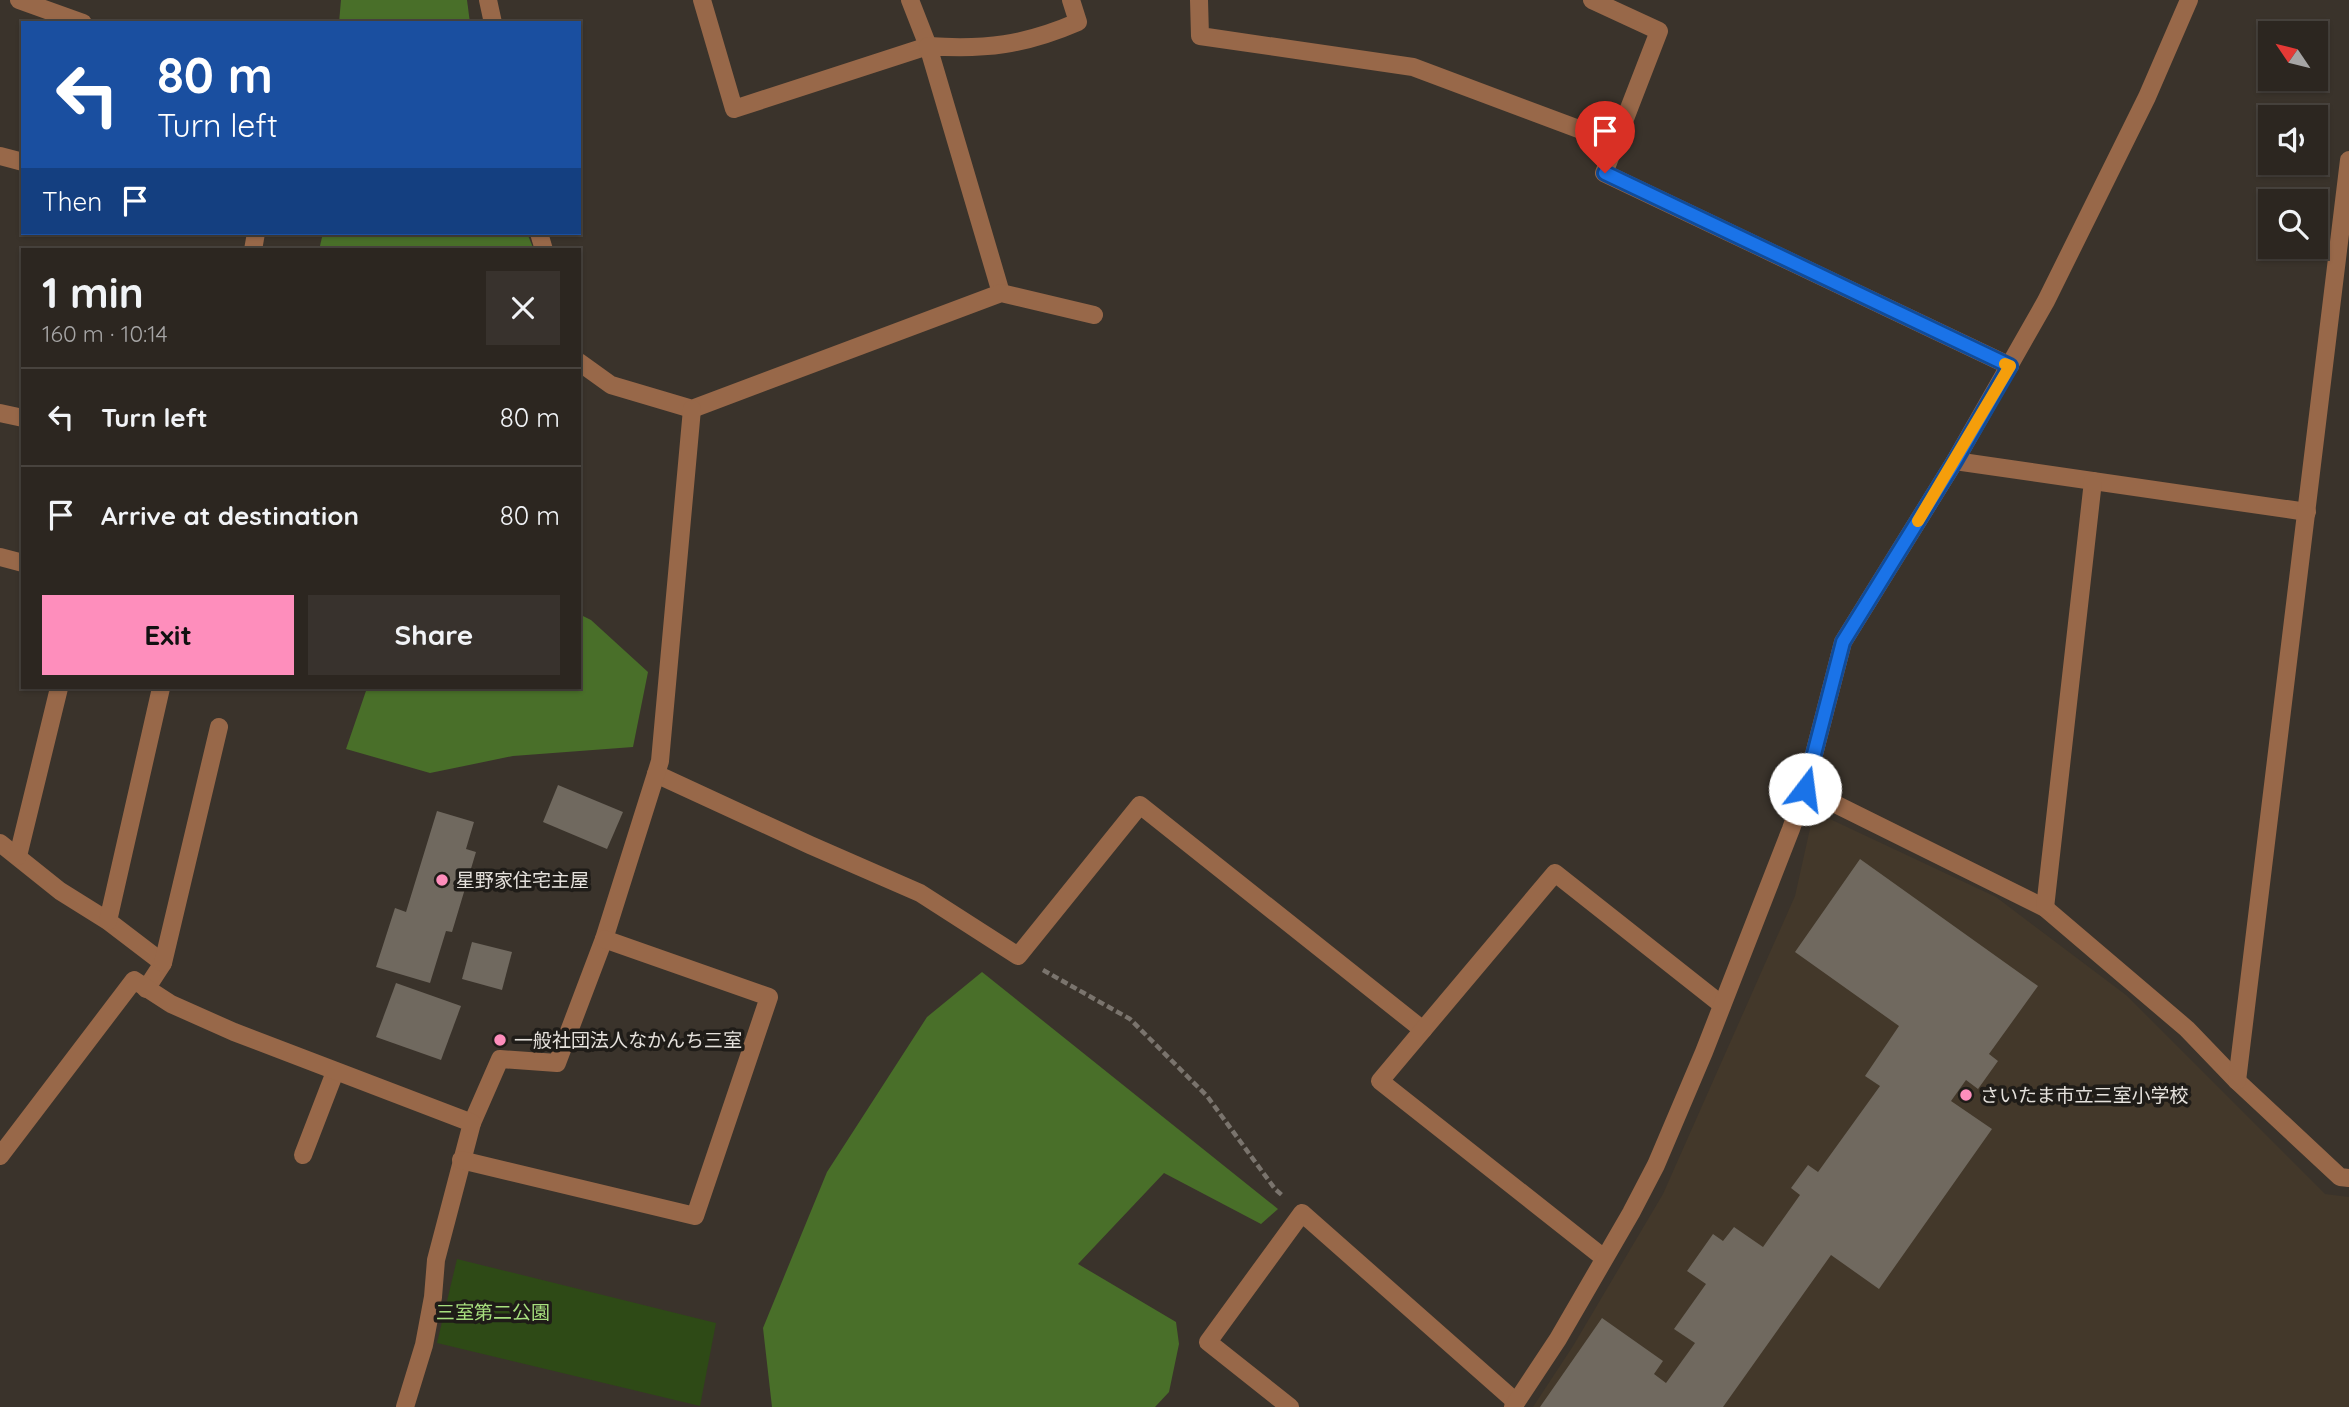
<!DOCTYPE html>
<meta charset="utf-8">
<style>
:root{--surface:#2c2620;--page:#38322d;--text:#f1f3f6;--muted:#a6a5a5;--line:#48433e;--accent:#fe8ebc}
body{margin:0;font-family:Quicksand,"Noto Sans JP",sans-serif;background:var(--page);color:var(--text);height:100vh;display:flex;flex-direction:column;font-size:26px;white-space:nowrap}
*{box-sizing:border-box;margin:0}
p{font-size:23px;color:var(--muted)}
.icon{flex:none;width:38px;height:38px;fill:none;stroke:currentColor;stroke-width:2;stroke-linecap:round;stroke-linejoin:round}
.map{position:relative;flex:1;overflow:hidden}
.drawer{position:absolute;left:21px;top:248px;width:560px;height:441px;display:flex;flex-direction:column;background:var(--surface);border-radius:0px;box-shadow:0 2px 5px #0004,0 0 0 2px var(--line)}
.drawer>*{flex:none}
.guide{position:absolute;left:21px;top:21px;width:560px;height:214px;border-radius:0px;box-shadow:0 2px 5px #0004,0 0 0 2px var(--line);background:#1a4fa0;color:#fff;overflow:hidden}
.needle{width:46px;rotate:305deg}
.buttons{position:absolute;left:2258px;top:21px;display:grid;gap:14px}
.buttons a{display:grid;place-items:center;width:70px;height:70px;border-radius:0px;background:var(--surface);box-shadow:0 2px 5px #0004,0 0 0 2px var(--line);font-size:35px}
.pin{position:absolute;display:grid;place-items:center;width:60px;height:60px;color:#fff;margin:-72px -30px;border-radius:50% 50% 50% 0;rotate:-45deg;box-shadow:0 0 7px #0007}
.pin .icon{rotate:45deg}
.me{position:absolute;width:77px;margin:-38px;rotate:15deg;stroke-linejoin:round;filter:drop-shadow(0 0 5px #0008)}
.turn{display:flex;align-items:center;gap:24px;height:147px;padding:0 21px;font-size:32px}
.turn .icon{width:91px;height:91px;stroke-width:2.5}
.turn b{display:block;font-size:49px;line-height:60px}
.then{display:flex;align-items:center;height:66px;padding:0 21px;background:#0003;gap:14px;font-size:26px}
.round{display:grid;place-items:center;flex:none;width:74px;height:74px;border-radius:0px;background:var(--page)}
.headline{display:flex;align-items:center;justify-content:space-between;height:119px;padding:0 21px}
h1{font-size:42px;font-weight:700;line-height:52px}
.primary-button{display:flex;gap:14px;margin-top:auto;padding:14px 21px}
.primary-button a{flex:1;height:80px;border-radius:0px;background:var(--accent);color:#111;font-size:28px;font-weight:700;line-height:80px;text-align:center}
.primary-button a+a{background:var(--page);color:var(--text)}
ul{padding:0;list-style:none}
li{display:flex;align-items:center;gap:21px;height:98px;padding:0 21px;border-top:2px solid var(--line)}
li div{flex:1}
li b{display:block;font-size:26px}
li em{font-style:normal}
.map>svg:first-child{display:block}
.built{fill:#43382a}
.green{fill:#2e4a16}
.forest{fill:#496f29}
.building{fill:#70695f}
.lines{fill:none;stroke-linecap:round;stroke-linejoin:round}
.path{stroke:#7a746d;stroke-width:4.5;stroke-dasharray:7 3.5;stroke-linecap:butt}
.minor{stroke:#986849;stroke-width:18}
.route-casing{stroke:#114b97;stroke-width:18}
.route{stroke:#1a73e8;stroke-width:12}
.slow{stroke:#f59e0b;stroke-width:12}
.poi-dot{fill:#fe8ebc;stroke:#1f1c18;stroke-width:2.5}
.labels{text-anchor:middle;stroke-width:7;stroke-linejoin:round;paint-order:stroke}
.poi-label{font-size:19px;fill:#e5e1dc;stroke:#1f1c18;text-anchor:start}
.park-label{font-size:19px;fill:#a7df7e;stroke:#1f1c18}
</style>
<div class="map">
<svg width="2349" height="1407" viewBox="0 0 2349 1407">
<rect width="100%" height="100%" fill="#3a332b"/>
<!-- built -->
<path class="built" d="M1830,819l166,78 130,98 199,199 24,3v210h-816l40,-61 90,-152 132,-298 16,-72z"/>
<!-- green -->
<path class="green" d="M457,1259l259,64 -16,83 -263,-63z"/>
<!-- forest -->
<g class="forest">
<path d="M341,0h126l3,23h-131z"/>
<path d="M323,233h204l7,17h-215z"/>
<path d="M579,614l12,6 57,52 -15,75 -120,9 -83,17 -84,-24 21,-61h212z"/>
<path d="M982,972l296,237 -17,15 -97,-51 -86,91 98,58 3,22 -10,48 -14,15h-383l-9,-79 64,-156 100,-155z"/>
</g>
<!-- building -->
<g class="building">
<path d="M558,785l65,27 -16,37 -64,-27z"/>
<path d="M437,811l37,11 -8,27 10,3 -24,80 -6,-1 -16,52 -54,-16 19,-59 11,4z"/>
<path d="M1860,859l178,127 -49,68 9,7 -20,28 -12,-9 -15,21 41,28 -113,160 -48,-34 -108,152h-183l62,-89 61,43 -9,13 12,9 29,-40 -21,-14 32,-45 -19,-13 26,-37 10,7 11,-14 29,20 37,-52 -9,-7 17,-23 10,7 62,-86 -15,-10 34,-50 -104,-74z"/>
<path d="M472,942l40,10 -10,38 -40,-11z"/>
<path d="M396,983l65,23 -20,54 -65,-23z"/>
</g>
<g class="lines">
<!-- path -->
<path class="path" d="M1043,970l87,49 77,77 68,93 8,7"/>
<!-- minor -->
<g class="minor">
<path d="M19,0l64,23"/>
<path d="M488,0l5,23"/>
<path d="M702,0l32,109 194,-63 -18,-46"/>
<path d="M1199,0l1,36 213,31 203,76"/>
<path d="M1592,0l67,31 -55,142 406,193"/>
<path d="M0,156l23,6"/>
<path d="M539,233l5,17"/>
<path d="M253,250l3,-17"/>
<path d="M1001,293l-73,-247c57,4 97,-1 150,-24l-7,-22"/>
<path d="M579,362l32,23 81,24 309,-116 93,22"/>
<path d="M0,413l23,5"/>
<path d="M1955,461l352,51"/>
<path d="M0,557l23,6"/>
<path d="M656,774l154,71 110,48 98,63 122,-151 283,225"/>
<path d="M1805,789l240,119 142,121 50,52 103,96 9,1"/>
<path d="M0,843l60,48 48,30 55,42 -17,26"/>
<path d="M18,856l41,-168"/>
<path d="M2045,908l48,-427"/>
<path d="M108,921l53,-233"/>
<path d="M163,963l56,-236"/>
<path d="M2237,1081l112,-921"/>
<path d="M472,1123l28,-64 57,4 47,-124 52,-165 4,-13 32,-352"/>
<path d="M303,1155l32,-83"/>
<path d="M0,1156l134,-176 37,24 63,28 238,91 -36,137 -3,37 -9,48 -19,62"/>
<path d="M461,1160l234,56 74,-219 -165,-58"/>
<path d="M1604,1258l-224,-177 175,-208 167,132"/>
<path d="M1290,1407l-82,-65 94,-129 214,189"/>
<path d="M1513,1407l45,-68 73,-126 25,-48 48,-113 87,-223 14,-40 38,-147 112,-181 91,-160 101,-204 42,-97"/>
</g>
</g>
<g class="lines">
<defs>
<path id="route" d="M1605,173l405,193 -55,95 -112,181 -38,147"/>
</defs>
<!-- route casing -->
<use href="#route" class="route-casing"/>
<!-- route -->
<use href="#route" class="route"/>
<!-- slow -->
<path class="slow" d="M1918,521l92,-155 -5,-2"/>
</g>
<!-- markers -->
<g class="poi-dot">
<circle cx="442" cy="880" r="7"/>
<circle cx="500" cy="1040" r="7"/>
<circle cx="1966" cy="1095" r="7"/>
</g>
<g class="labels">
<!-- poi labels -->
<g class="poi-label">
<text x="456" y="887">星野家住宅主屋</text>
<text x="514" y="1047">一般社団法人なかんち三室</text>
<text x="1980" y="1102">さいたま市立三室小学校</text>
</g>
<!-- park labels -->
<g class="park-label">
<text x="493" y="1319">三室第二公園</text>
</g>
</g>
</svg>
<div class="buttons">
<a><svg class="needle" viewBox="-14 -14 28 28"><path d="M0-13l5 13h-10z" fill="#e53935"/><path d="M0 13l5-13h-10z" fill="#a6a5a5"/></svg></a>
<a><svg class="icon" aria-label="sound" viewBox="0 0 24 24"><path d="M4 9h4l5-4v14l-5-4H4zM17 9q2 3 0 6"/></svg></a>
<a><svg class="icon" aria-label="search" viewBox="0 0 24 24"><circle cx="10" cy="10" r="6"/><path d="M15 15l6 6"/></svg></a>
</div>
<div class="pin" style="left:1605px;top:173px;background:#d93025"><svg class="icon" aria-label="arrive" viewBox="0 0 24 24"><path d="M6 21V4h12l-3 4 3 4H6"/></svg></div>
<svg class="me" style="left:1805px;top:789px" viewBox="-20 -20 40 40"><circle r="19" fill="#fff"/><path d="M0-13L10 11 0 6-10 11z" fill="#1a73e8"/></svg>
<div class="guide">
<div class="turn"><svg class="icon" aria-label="left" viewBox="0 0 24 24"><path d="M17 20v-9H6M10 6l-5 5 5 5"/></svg><div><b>80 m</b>Turn left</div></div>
<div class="then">Then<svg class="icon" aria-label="arrive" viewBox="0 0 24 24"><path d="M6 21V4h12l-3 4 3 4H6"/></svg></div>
</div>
<section class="drawer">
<div class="headline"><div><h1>1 min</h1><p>160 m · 10:14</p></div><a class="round"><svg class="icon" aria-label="close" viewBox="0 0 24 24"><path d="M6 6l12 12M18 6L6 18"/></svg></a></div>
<ul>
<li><svg class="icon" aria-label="left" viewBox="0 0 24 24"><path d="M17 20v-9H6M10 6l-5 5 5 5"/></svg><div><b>Turn left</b></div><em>80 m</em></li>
<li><svg class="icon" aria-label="arrive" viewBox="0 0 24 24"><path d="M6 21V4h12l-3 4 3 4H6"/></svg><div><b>Arrive at destination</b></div><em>80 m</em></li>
</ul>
<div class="primary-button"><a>Exit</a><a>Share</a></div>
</section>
</div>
